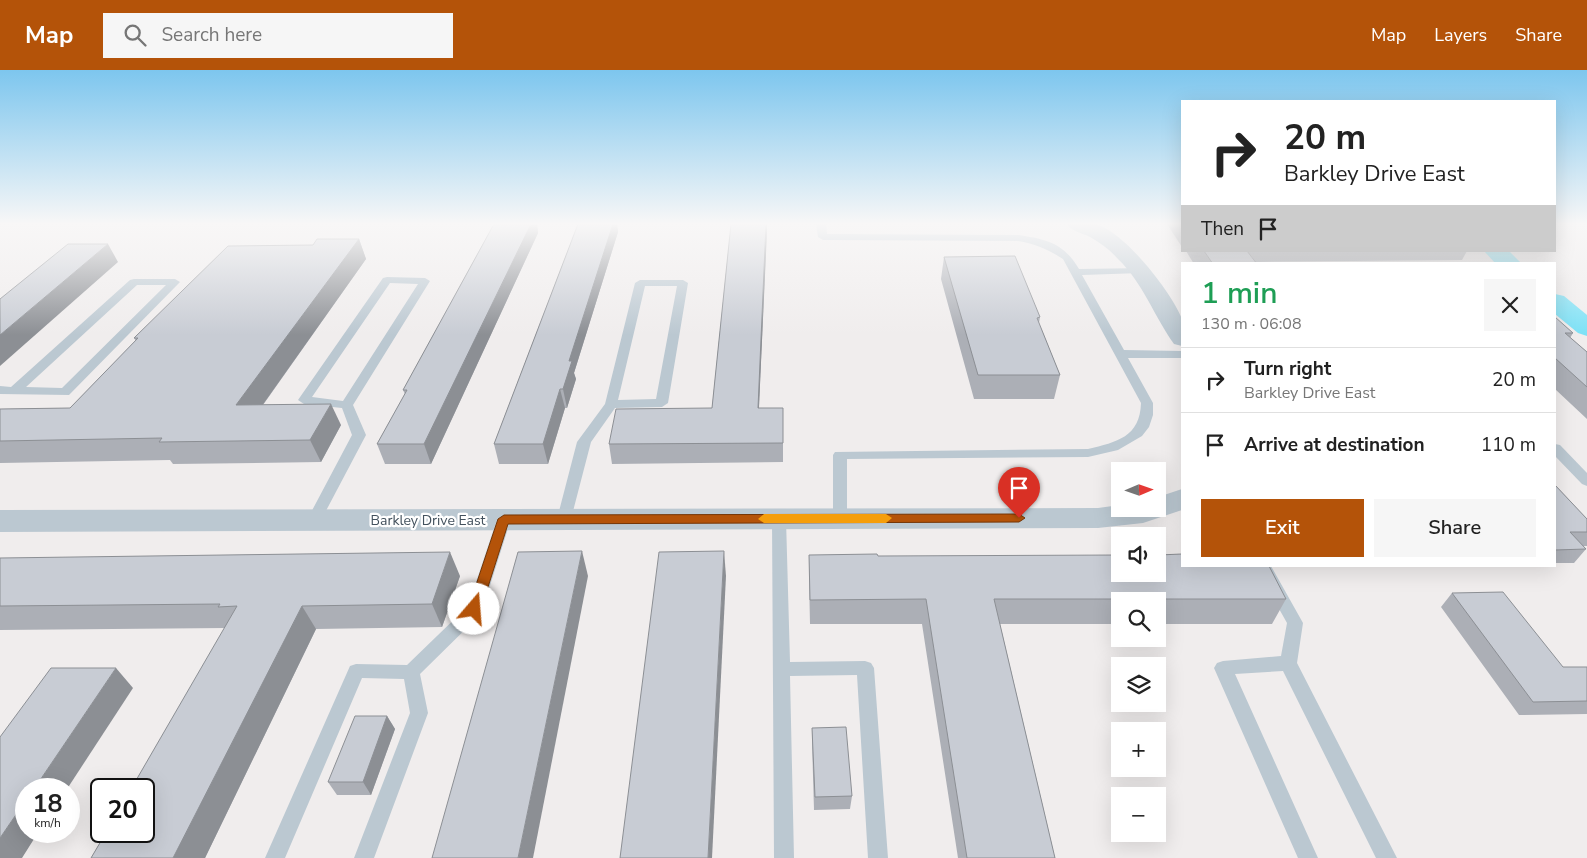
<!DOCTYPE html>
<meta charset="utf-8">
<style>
:root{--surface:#fff;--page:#f6f6f6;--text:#222;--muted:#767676;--line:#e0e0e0;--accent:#b45309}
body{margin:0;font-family:"Nunito Sans",sans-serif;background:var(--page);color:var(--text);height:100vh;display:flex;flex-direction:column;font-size:19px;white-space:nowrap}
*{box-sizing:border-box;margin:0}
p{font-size:16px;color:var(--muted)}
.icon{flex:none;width:28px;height:28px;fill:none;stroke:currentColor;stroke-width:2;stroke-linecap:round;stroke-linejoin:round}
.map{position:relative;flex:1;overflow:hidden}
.details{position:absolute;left:1181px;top:192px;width:375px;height:305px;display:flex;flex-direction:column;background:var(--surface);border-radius:0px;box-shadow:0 5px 20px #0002}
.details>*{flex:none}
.hud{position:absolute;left:1181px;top:30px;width:375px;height:152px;border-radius:0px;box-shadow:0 5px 20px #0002;background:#fff;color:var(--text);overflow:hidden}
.needle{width:32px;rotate:88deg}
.buttons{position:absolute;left:1111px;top:392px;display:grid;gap:10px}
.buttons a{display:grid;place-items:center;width:55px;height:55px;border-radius:0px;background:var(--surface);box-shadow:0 5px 20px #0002;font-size:25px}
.speed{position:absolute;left:15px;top:708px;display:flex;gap:10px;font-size:25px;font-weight:700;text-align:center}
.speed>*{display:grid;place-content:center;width:65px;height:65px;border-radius:50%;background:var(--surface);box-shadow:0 5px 20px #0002;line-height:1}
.speed small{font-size:12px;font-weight:400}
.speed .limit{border:2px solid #111;border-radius:8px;background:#fff;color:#111}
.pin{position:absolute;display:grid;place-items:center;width:42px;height:42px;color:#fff;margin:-51px -21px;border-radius:50% 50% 50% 0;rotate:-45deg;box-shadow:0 0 5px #0007}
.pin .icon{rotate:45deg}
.me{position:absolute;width:55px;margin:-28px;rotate:18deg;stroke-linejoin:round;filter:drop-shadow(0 0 4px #0008)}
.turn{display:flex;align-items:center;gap:18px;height:105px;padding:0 20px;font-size:22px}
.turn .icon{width:65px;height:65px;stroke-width:2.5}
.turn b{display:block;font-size:35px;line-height:42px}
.then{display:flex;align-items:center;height:48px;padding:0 20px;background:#0003;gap:10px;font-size:19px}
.round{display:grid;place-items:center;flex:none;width:52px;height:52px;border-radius:0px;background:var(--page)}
.summary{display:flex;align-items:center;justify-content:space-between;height:85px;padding:0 20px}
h1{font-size:30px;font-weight:600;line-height:38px;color:#1e9e55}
.action{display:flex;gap:10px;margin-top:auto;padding:10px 20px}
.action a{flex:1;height:58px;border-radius:0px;background:var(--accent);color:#fff;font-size:20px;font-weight:600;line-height:58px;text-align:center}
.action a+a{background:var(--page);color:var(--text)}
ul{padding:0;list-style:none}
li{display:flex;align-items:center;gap:15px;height:65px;padding:0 20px;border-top:1px solid var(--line)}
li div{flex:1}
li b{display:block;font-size:19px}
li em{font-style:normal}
header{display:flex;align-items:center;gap:30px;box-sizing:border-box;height:70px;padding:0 25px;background:var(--accent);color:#fff}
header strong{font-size:24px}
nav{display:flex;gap:28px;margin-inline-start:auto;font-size:18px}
.search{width:350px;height:45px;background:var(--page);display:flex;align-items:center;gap:12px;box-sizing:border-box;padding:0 18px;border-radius:0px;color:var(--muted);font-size:19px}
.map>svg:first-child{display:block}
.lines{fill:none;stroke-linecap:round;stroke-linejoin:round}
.canal{fill:#7ce1f6;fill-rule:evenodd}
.service{fill:#bbc8d1;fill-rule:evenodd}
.minor{fill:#bbc8d1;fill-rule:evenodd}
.wall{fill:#acafb6}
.shaded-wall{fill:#8c8f94}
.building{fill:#c8ccd4;stroke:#8c8f94}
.route{fill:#b45309;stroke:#753606}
.slow{fill:#f59e0b}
.labels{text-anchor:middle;stroke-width:4.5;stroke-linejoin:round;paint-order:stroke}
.street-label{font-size:14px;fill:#43515d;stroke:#fff}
</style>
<header>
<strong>Map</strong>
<div class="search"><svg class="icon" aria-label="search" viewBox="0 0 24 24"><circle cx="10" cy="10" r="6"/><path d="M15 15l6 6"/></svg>Search here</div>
<nav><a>Map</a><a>Layers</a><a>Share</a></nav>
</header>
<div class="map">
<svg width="1587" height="788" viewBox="0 0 1587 788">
<rect width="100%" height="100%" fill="#f0eded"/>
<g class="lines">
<!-- canal -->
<g class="canal">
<path d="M1484,181h25l13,13h-26z"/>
<path d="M1555,224l9,2 23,19v21l-9,-3 -23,-19z"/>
</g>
<!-- service -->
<g class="service">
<path d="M816,154h10l1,10 191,1c28,4 46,8 61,34l66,-1 1,2 -1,2 -4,1 -59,2 42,75 58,1v7h-54l25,45v12l-4,12 -7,9 -24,14 -30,7 -241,2v59l-2,4 -5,1 -5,-1 -2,-4v-63l2,-3 253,-3c29,-7 52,-12 53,-46l-78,-144c-15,-10 -28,-15 -45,-18l-195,-1 -5,-3z"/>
<path d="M387,207l38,1 5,3 -77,124 13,30 -47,89 -5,1 -5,-1 -2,-4 45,-85 -10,-27 -38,-4 -6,-4 85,-122zM390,213l28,1 -75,117 -31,-4z"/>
<path d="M134,209h41l5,3 -111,113 -69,-1v-8l11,1 119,-107zM137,215h29l-104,103 -36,-1z"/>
<path d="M640,210h43l5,3 -20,120 -6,4 -47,1 -24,34 -20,77 -2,4 -5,1 -5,-1 -2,-4 20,-77 28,-38 30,-121zM645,216h32l-21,113 -38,1z"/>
<path d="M1555,374l5,1 27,28v13l-5,-2 -27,-28z"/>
<path d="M504,444l5,1 2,4 -30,95 -61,60 8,39 -54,145h-20l56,-145 -6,-34 -42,-1 -77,180h-20l85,-192 6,-2 51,1 61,-59 29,-87 2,-4z"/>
<path d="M779,444l5,1 2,4 4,143 75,-1 6,2 3,5 14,190h-20l-11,-183 -67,1 4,182h-20l-2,-339 2,-4z"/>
<path d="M1255,496h16l32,57 -6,40 100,195h-21l-93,-187 -48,3 83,184h-20l-84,-190 3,-5 6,-2 58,-5 6,-33z"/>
</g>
<!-- minor -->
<g class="minor">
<path d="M1067,154c8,0 18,-1 27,0 29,5 78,69 88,95 3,7 0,19 0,27l-8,-2c-20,-28 -31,-61 -56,-85 -8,-9 -17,-16 -28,-22 -7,-4 -18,-5 -23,-13z"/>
<path d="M1182,419v21l-39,13 -45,5 -1098,4v-22l1098,-2 22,-3v4h38v-12z"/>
</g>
</g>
<!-- wall -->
<g class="wall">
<path d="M494,154h43l1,9 -107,231h-46l-8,-20 28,-50 -2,-4z"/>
<path d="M578,154h39l1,8 -44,141 2,6 -9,29h-2l-17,56h-49l-5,-20z"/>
<path d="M731,154h36l-8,184h24v54l-171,2 -3,-20 103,-36z"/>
<path d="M1167,154h15v23z"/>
<path d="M359,169l7,20 -103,146 78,20 -20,37 -148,2 -3,-4 -170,3v-54l70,-1 66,-67 -2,-3 179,-93z"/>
<path d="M1186,181h281l-5,9 -207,2 2,2h-63z"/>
<path d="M944,187l96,60 -1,6 21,52 -6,24h-80l-33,-120z"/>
<path d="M1555,247l18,16 -3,5 17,14v67l-32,-30z"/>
<path d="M1555,415l32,34v27h-4l3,3 -12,14h-19z"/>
<path d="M809,485l69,1 408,43 -14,25h-114v-23h-38v23h-120l55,234h-97l-36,-234h-112l-1,-45z"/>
<path d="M0,488l460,18 -18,51 -126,2 -111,229h-114l134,-230 -225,2z"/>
<path d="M1452,523l111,74h24v47l-68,1 -78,-108z"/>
<path d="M387,646l8,13 -24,66h-34l-9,-13z"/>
<path d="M812,658l40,68 -2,13 -36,1 -2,-69z"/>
</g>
<!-- shaded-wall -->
<g class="shaded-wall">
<path d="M531,154h6l1,9 -107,231 -7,-20z"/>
<path d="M613,154h4l1,8 -44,141 2,6 -9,29 -4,-19 6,-28z"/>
<path d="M766,154h1v8l-9,195v-19z"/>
<path d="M359,169l7,20 -119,168 -11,-22z"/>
<path d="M108,174l10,18 -118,104v-31z"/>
<path d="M560,319l5,19 -17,56 -5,-20z"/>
<path d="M331,334l10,21 -20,37 -11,-22z"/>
<path d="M582,481l6,25 -55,282h-15z"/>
<path d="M724,481l2,25 -14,282h-4z"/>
<path d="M450,482l10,24 -18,51 -10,-23z"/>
<path d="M302,536l14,23 -111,229h-32z"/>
<path d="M116,598l17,20 -66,101h-33z"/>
<path d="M387,646l8,13 -24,66 -8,-13z"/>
<path d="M26,730v31h13l-17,27h-22v-20z"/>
</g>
<!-- building -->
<g class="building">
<path d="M494,154h37l-107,220h-47l30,-54h-4z"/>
<path d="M578,154h35l-44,137h3l-9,28h-3l-17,55h-49z"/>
<path d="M731,154h35l-8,184h25v35l-174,1 7,-35 96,-1z"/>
<path d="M317,169h42l-123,166 95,-1 -21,36 -151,2 3,-4 -162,3v-32l70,-1 68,-70h-4l94,-92 85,-1z"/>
<path d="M68,174h40l-108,91v-36z"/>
<path d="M1204,181h43l10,13h-44z"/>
<path d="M1015,186l25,61 -3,1 23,57h-82l-34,-118z"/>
<path d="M1555,247l18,16h-8l22,19v35l-32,-29z"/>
<path d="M1555,415l32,34v13h-17l16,17 -31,1z"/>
<path d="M582,481l-64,307h-86l86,-306z"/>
<path d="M724,481l-16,307h-88l39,-306z"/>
<path d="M450,482l-18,52 -130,2 -129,252h-82l16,-27h37v-42h-13l106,-183 -19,1 2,-3 -220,2v-48z"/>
<path d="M877,484l1,2 242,-1v19h38v-19l24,-1v12h87l17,33h-292l61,259h-88l-41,-259 -116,1 -1,-45z"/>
<path d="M1503,522l60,75h24v34l-54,1 -81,-109z"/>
<path d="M51,598h65l-82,121h-8v11l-26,38v-101z"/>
<path d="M355,646h32l-24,66h-35z"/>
<path d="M846,657l6,69 -37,1 -3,-69z"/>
</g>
<!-- sky -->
<linearGradient id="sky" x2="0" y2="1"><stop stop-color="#7dc6ee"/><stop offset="0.58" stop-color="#f8f7f7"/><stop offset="1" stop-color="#f8f7f7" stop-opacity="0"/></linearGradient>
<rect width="1587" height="265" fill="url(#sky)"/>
<!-- route -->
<path class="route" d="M1019,444l6,4 -6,4 -511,2 -27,85 -2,4 -5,1 -4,-1 -2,-4 30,-90 6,-4z"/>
<!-- slow -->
<path class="slow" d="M764,444h122l6,4 -6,5h-122l-6,-4z"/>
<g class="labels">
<!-- street labels -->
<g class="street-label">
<text x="428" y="455">Barkley Drive East</text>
</g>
</g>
</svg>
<div class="buttons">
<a><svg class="needle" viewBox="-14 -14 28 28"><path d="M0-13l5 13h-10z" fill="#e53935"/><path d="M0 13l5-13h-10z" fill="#767676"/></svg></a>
<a><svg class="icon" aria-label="sound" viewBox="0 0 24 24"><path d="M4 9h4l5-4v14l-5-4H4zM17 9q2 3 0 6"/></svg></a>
<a><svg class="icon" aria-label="search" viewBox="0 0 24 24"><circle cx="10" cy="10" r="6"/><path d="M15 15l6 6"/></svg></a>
<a><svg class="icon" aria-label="layers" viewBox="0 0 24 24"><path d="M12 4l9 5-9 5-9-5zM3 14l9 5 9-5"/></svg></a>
<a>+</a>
<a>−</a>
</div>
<div class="speed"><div>18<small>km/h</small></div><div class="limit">20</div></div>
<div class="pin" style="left:1019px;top:448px;background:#d93025"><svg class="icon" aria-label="arrive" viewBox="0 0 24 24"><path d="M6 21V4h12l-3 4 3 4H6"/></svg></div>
<svg class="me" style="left:474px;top:539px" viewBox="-20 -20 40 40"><circle r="19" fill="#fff"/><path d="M0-13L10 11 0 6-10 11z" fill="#b45309"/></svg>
<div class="hud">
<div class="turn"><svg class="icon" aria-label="right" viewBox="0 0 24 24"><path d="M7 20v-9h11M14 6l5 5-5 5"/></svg><div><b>20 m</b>Barkley Drive East</div></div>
<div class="then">Then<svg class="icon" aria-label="arrive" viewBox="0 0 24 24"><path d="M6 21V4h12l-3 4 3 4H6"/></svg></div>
</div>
<section class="details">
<div class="summary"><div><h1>1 min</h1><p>130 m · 06:08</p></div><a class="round"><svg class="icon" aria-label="close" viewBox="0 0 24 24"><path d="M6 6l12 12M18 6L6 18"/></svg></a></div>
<ul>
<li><svg class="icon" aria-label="right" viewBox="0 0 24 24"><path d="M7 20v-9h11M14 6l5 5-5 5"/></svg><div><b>Turn right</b><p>Barkley Drive East</p></div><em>20 m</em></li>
<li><svg class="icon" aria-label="arrive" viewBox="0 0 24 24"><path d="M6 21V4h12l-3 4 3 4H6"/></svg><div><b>Arrive at destination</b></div><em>110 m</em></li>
</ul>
<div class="action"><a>Exit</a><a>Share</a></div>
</section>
</div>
